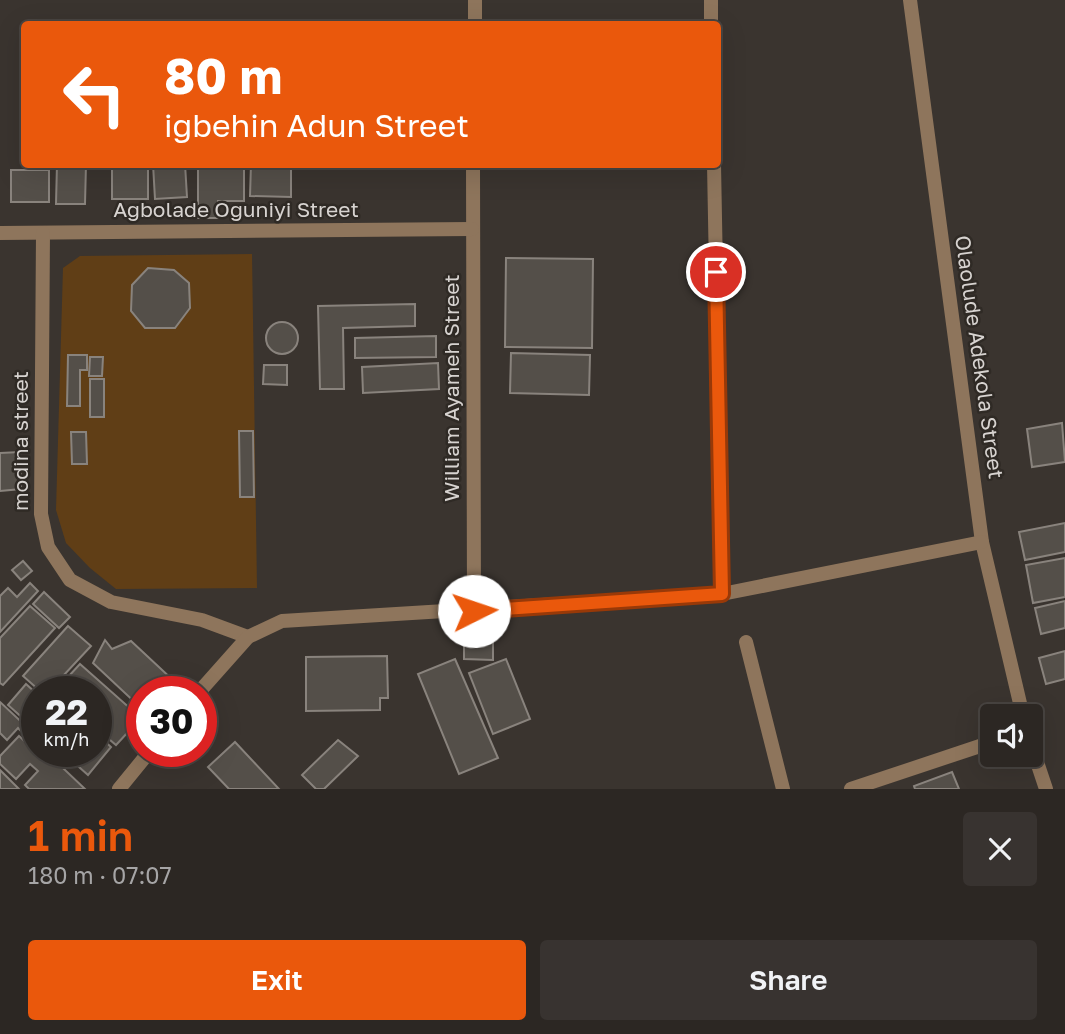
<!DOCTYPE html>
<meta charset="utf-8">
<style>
:root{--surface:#2c2723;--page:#383330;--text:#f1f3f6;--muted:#a6a5a6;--line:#484441;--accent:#ea580c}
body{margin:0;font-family:"Golos Text",sans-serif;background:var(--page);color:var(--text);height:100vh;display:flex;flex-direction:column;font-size:26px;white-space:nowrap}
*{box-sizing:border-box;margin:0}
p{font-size:23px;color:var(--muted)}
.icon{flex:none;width:38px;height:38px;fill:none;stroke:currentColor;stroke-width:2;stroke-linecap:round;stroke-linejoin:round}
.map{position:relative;height:789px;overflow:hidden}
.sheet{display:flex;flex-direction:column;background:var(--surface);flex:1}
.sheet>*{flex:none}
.banner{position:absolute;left:21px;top:21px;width:700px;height:147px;border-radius:7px;box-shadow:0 7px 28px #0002,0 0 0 2px var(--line);background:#ea580c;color:#fff;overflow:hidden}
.tools{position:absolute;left:980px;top:704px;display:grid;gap:14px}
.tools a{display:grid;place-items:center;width:63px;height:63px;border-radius:7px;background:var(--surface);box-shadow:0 7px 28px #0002,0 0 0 2px var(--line);font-size:35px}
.speed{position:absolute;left:21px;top:676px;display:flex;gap:14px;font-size:35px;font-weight:700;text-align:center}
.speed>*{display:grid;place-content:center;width:91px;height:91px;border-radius:50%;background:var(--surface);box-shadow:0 7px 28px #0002,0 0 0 2px var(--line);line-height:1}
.speed small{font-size:18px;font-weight:400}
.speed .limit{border:10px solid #d22;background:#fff;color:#111}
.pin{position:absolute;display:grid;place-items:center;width:60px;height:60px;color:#fff;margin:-30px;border:4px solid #fff;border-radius:50%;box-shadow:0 2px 7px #0007}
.me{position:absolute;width:77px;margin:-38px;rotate:86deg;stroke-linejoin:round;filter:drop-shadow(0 0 5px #0008)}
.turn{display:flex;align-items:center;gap:24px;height:147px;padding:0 28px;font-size:32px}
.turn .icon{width:91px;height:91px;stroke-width:2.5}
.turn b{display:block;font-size:49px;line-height:60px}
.round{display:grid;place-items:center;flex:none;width:74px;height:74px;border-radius:7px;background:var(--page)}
.headline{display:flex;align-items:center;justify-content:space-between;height:119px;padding:0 28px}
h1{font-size:42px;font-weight:600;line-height:52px;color:var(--accent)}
.action{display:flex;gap:14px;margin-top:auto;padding:14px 28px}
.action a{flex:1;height:80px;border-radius:7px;background:var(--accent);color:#fff;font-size:28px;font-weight:600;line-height:80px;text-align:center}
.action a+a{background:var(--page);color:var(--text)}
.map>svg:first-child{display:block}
.green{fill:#603e16}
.building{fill:#544f49;stroke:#89837d;stroke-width:2}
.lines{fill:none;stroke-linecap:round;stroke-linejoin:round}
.minor{stroke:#8e755c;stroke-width:14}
.route-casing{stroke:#983908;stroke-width:18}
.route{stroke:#ea580c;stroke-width:12}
.labels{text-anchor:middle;stroke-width:5;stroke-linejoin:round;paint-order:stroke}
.street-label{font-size:21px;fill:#d7d3d0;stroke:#2f2a25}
</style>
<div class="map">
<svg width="1065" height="789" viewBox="0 0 1065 789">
<rect width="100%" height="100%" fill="#3a342f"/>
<!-- green -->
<path class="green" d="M252,254l5,334 -141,1 -26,-21 -24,-25 -10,-33 7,-242 17,-12z"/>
<!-- building -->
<g class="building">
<path d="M57,164h29l-1,40h-29z"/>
<rect x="112" y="164" width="36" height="35"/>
<path d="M153,164h32l2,33 -32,2z"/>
<path d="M198,164h46v37h-26v17h-20z"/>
<path d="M251,164h40v33l-41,-1z"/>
<rect x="11" y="170" width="38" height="32"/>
<path d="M506,258l87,1 -1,89 -87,-1z"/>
<path d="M148,268l26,2 15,13 1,25 -15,20h-30l-14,-17 1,-26z"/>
<path d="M415,304v22l-72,2 1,61h-24l-2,-83z"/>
<circle cx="282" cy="338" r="16"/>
<path d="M436,336v21l-81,1v-20z"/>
<path d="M511,353l79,2 -1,40 -79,-2z"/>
<path d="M68,355h19v15h-7v36h-13z"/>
<path d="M90,357h13l-1,19h-13z"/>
<path d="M438,363l1,26 -76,4 -1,-26z"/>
<path d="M264,365h23v20l-24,-1z"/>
<rect x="90" y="379" width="14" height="38"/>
<path d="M1062,423l3,39 -33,5 -5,-38z"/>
<path d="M239,431h14l1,66h-14z"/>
<path d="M71,432h15l1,32h-15z"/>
<path d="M20,452l1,37 -21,2v-38z"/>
<path d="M1065,523v29l-40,8 -6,-28z"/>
<path d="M1065,558v39l-32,6 -7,-38z"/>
<path d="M23,561l9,10 -11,9 -9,-10z"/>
<path d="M30,583l8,8 -38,41v-36l8,-8 9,9z"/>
<path d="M44,592l26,25 -11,11 -26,-24z"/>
<path d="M1065,601v27l-24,6 -6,-26z"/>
<path d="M30,606l25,22 -52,57 -3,-2v-45z"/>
<path d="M68,626l23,20 -42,45h-9l-17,-15z"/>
<path d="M105,640l7,9 19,-8 44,41 -9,9h-24v18l-49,-46z"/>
<path d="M464,642h29v18l-29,-1z"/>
<path d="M1065,651v28l-19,5 -7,-26z"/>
<path d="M387,656l1,42h-8v12l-74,1v-54z"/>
<path d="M455,659l43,99 -39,16 -41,-100z"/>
<path d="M506,659l24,60 -37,15 -24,-61z"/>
<path d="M80,664l61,54 -25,27 -20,-17v-37h-41z"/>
<path d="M26,684l11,10v15l-11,12 -18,-16z"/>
<path d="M0,702l30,28 -5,5 -7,-7 -11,12 -7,-7z"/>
<path d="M96,733l15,14 -23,28 -27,-24h35z"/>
<path d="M19,736l22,20 4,-5 40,38h-56l-4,-4 13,-14 -8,-7 -14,15 -16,-15v-8z"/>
<path d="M338,740l20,16 -34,33h-8l-14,-14z"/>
<path d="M235,742l44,47h-50l-21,-22z"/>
<path d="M0,770l19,19h-19z"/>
<path d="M952,772l7,17h-44l-1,-3z"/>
</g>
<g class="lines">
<!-- minor -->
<g class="minor">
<path d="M711,0v24"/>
<path d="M910,0l72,542 41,174"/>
<path d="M475,24v-24"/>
<path d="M473,164l1,447"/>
<path d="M714,164l8,430"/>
<path d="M0,233l472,-4"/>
<path d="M43,233l-2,281 7,33 22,33 41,22 91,18 46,17"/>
<path d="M746,642l37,147"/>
<path d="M200,691l48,-54 34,-16 440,-27 260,-52"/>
<path d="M1031,744l15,45"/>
<path d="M119,789l31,-38"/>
<path d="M851,789l141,-47"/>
</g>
</g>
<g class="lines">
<defs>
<path id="route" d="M474,611l248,-17 -6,-322"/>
</defs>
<!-- route casing -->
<use href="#route" class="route-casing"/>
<!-- route -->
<use href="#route" class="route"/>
</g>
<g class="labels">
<!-- street labels -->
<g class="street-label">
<text x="236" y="217">Agbolade Oguniyi Street</text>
<text transform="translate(979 357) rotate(82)" y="7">Olaolude Adekola Street</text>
<text transform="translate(452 388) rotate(-90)" y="7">William Ayameh Street</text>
<text transform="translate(21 441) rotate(-90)" y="7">modina street</text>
</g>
</g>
</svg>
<div class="tools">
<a><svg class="icon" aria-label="sound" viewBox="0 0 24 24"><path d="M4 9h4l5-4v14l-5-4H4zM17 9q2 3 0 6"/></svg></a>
</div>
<div class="speed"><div>22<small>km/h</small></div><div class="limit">30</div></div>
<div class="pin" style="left:716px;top:272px;background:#d93025"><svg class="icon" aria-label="arrive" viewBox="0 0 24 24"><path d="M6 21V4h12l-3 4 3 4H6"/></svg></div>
<svg class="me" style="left:474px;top:611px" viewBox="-20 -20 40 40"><circle r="19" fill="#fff"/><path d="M0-13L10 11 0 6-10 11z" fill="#ea580c"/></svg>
<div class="banner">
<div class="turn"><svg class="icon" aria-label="left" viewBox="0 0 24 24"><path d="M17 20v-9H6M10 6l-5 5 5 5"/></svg><div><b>80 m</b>igbehin Adun Street</div></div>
</div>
</div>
<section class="sheet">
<div class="headline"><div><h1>1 min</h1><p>180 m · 07:07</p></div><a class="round"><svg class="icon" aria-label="close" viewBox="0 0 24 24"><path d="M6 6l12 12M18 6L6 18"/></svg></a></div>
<div class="action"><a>Exit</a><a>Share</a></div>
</section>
